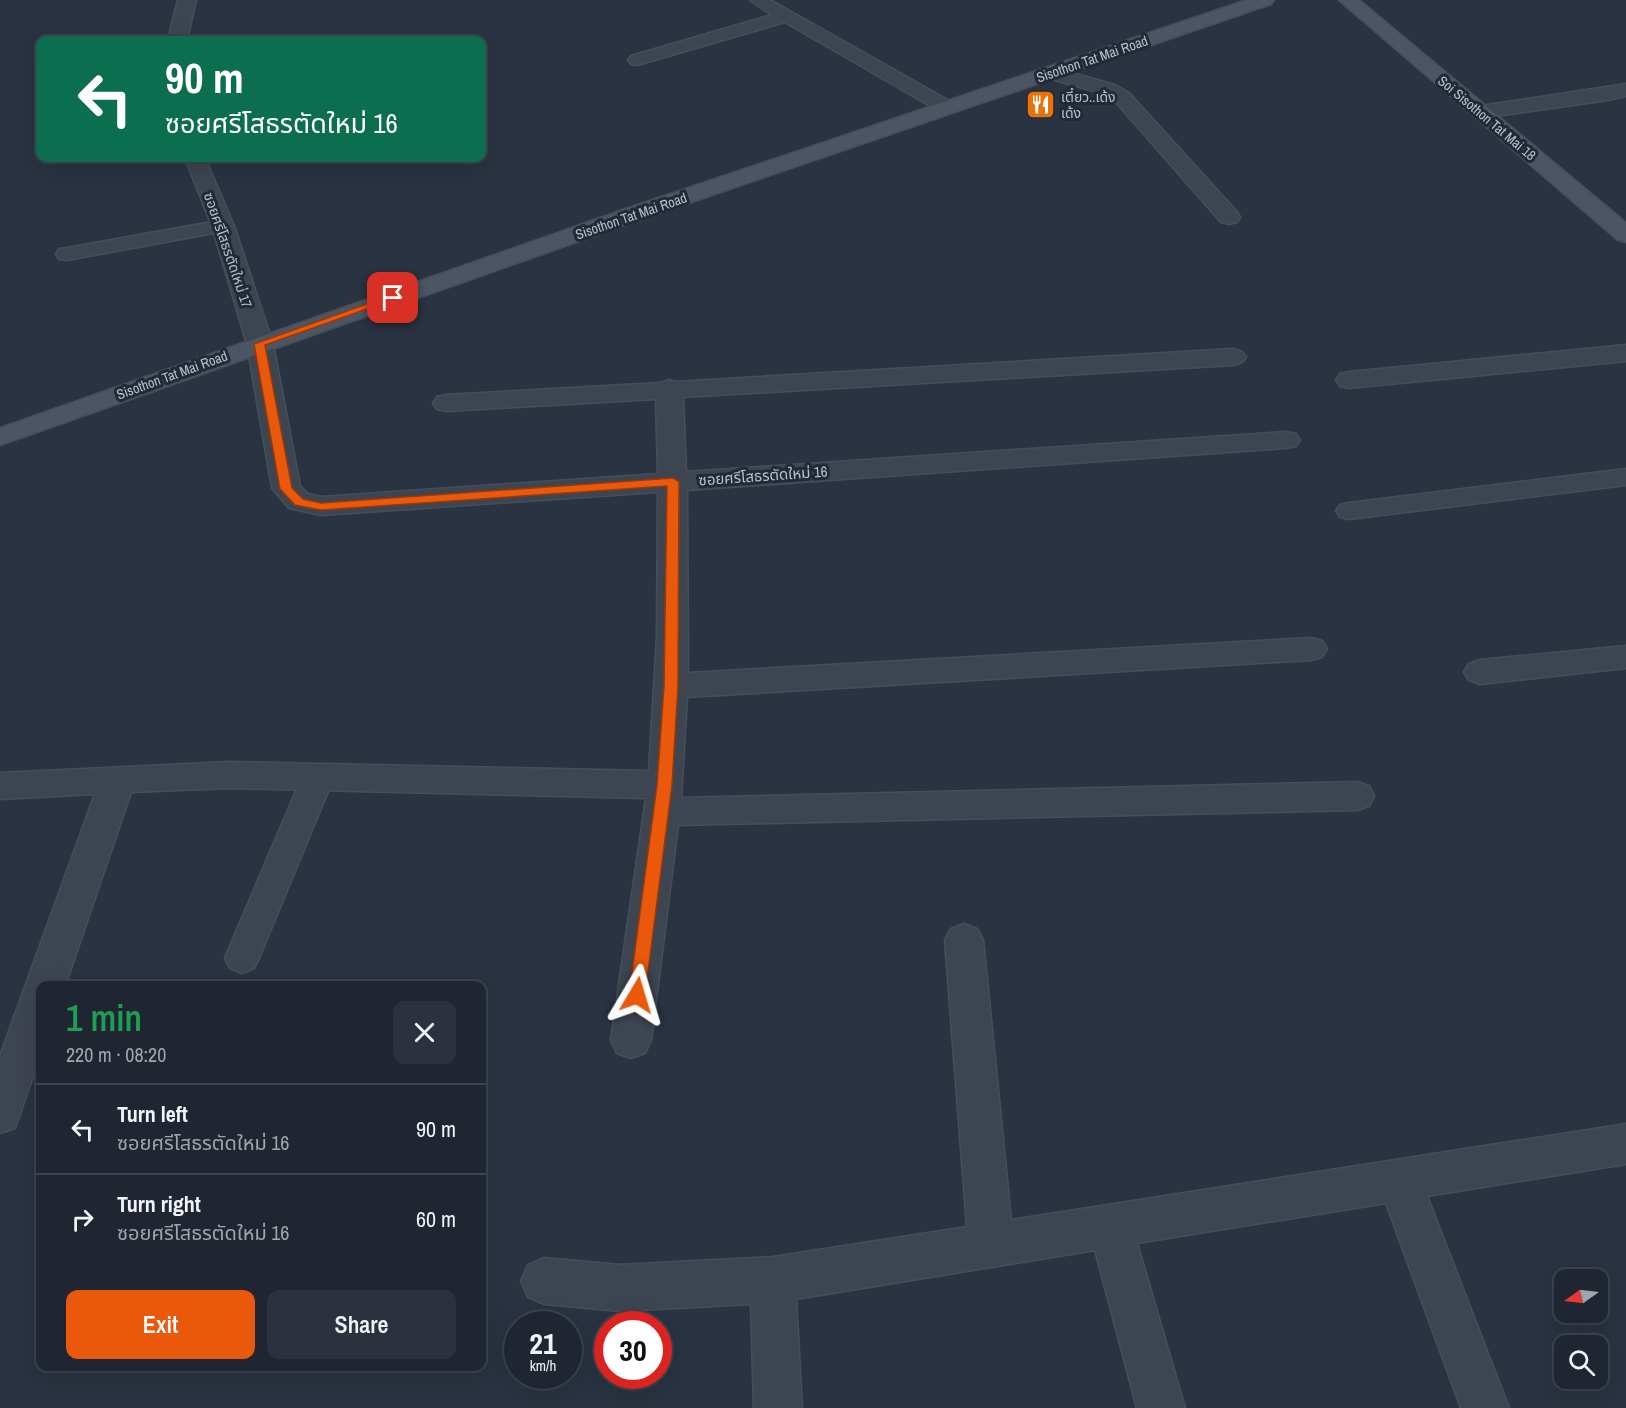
<!DOCTYPE html>
<meta charset="utf-8">
<style>
:root{--surface:#1f2631;--page:#2c323d;--text:#f1f3f6;--muted:#a1a5ab;--line:#3c434d;--accent:#ea580c}
body{margin:0;font-family:"Archivo Narrow","Noto Sans Thai",sans-serif;background:var(--page);color:var(--text);height:100vh;display:flex;flex-direction:column;font-size:22px;white-space:nowrap}
*{box-sizing:border-box;margin:0}
p{font-size:20px;color:var(--muted)}
.icon{flex:none;width:33px;height:33px;fill:none;stroke:currentColor;stroke-width:2;stroke-linecap:round;stroke-linejoin:round}
.map{position:relative;flex:1;overflow:hidden}
.details{position:absolute;left:36px;top:981px;width:450px;height:390px;display:flex;flex-direction:column;background:var(--surface);border-radius:12px;box-shadow:0 6px 24px #0002,0 0 0 2px var(--line)}
.details>*{flex:none}
.top-card{position:absolute;left:36px;top:36px;width:450px;height:126px;border-radius:12px;box-shadow:0 6px 24px #0002,0 0 0 2px var(--line);background:#0b6e4f;color:#fff;overflow:hidden}
.needle{width:39px;rotate:256deg}
.fabs{position:absolute;left:1554px;top:1269px;display:grid;gap:12px}
.fabs a{display:grid;place-items:center;width:54px;height:54px;border-radius:12px;background:var(--surface);box-shadow:0 6px 24px #0002,0 0 0 2px var(--line);font-size:30px}
.speed{position:absolute;left:504px;top:1311px;display:flex;gap:12px;font-size:30px;font-weight:700;text-align:center}
.speed>*{display:grid;place-content:center;width:78px;height:78px;border-radius:50%;background:var(--surface);box-shadow:0 6px 24px #0002,0 0 0 2px var(--line);line-height:1}
.speed small{font-size:15px;font-weight:400}
.speed .limit{border:9px solid #d22;background:#fff;color:#111}
.pin{position:absolute;display:grid;place-items:center;width:51px;height:51px;color:#fff;margin:-26px;border-radius:12px;box-shadow:0 3px 9px #0006}
.me{position:absolute;width:66px;margin:-33px;rotate:7deg;stroke-linejoin:round;filter:drop-shadow(0 0 4px #0008)}
.turn{display:flex;align-items:center;gap:21px;height:126px;padding:0 30px;font-size:27px}
.turn .icon{width:78px;height:78px;stroke-width:2.5}
.turn b{display:block;font-size:42px;line-height:51px}
.round{display:grid;place-items:center;flex:none;width:63px;height:63px;border-radius:12px;background:var(--page)}
.headline{display:flex;align-items:center;justify-content:space-between;height:102px;padding:0 30px}
h1{font-size:36px;font-weight:600;line-height:45px;color:#1e9e55}
.primary-button{display:flex;gap:12px;margin-top:auto;padding:12px 30px}
.primary-button a{flex:1;height:69px;border-radius:12px;background:var(--accent);color:#fff;font-size:24px;font-weight:600;line-height:69px;text-align:center}
.primary-button a+a{background:var(--page);color:var(--text)}
ul{padding:0;list-style:none}
li{display:flex;align-items:center;gap:18px;height:90px;padding:0 30px;border-top:2px solid var(--line)}
li div{flex:1}
li b{display:block;font-size:22px}
li em{font-style:normal}
.map>svg:first-child{display:block}
.lines{fill:none;stroke-linecap:round;stroke-linejoin:round}
.lane-casing{stroke:#464e5a;stroke-width:3}
.street-casing{stroke:#464e5a;stroke-width:3}
.secondary-casing{stroke:#464e5a;stroke-width:3}
.lane{fill:#3d4551;fill-rule:evenodd}
.street{fill:#3d4551;fill-rule:evenodd}
.secondary{fill:#4b5563;fill-rule:evenodd}
.route{fill:#ea580c;stroke:#983908;stroke-width:1.5}
.labels{text-anchor:middle;stroke-width:6;stroke-linejoin:round;paint-order:stroke}
.far-street-label{font-size:14px;fill:#bac0cb;stroke:#212a36}
.far-poi-label{font-size:14px;fill:#bac0cb;stroke:#212a36;text-anchor:start}
.street-label{font-size:15px;fill:#bac0cb;stroke:#212a36}
</style>
<div class="map">
<svg width="1626" height="1408" viewBox="0 0 1626 1408">
<rect width="100%" height="100%" fill="#293341"/>
<g class="lines">
<defs>
<g id="lane">
<path d="M750,0h20l183,103 2,4 -2,4h-14l-154,-89 -148,43 -6,-1 -3,-4 3,-4 141,-41z"/>
<path d="M223,220l7,2 3,4 -3,4 -163,30 -8,-1 -3,-5 3,-5 8,-1z"/>
<path d="M1626,469v16l-277,34 -9,-2 -4,-6 4,-6 9,-2z"/>
<path d="M318,765l11,4 5,8 -75,181 -5,10 -12,5 -12,-5 -5,-10 77,-181 5,-8z"/>
</g>
<g id="street">
<path d="M178,0h18l-9,40h-19z"/>
<path d="M1051,67l64,18 14,8 108,119 3,5 -3,5 -8,2 -8,-2 -106,-121 -14,-8 -57,-16 -3,-4 3,-4z"/>
<path d="M1626,84v12l-18,4 -127,18 -7,-2 -3,-4 3,-4 7,-2z"/>
<path d="M185,158h20l29,68 39,118 27,142 8,8 13,3 337,-23 -2,-75 -210,12 -9,-2 -4,-6 4,-6 9,-2 214,-12 9,-3 6,2 558,-33 9,3 4,5 -4,5 -9,3 -550,32 3,75 600,-40 10,2 4,6 -4,6 -10,2 -599,42 1,183 623,-35 11,3 5,8 -5,8 -11,3 -624,37 -6,101 676,-16 12,4 5,10 -5,10 -12,4 -679,15 -27,215 -6,13 -14,5 -14,-5 -6,-13 35,-242 -417,-10 -98,4 -66,194h-25v70l-25,72 -15,5v-77l95,-262 -95,5v-26l229,-11 420,9 8,-135 1,-144 -337,23 -32,-7 -17,-20 -25,-144 -35,-118z"/>
<path d="M1626,345v16l-277,27 -9,-2 -4,-6 4,-6 9,-2z"/>
<path d="M1626,646v22l-146,16 -11,-4 -5,-8 5,-8 11,-4z"/>
<path d="M964,924l13,5 6,11 28,280 615,-96v40l-199,32 82,212h-48l-75,-205 -249,40 48,165h-48l-42,-158 -299,49 6,109h-48l-3,-104 -131,7 -76,-7 -16,-7 -7,-16 7,-16 16,-7 76,7 153,-8 194,-30 -22,-287 6,-11z"/>
</g>
<g id="secondary">
<path d="M1247,0h27l-3,4 -632,216 -639,225v-17l623,-218z"/>
<path d="M1339,0h20l267,223v19l-8,-2z"/>
</g>
</defs>
<!-- lane casing -->
<use href="#lane" class="lane-casing"/>
<!-- street casing -->
<use href="#street" class="street-casing"/>
<!-- secondary casing -->
<use href="#secondary" class="secondary-casing"/>
<!-- lane -->
<use href="#lane" class="lane"/>
<!-- street -->
<use href="#street" class="street"/>
<!-- secondary -->
<use href="#secondary" class="secondary"/>
</g>
<!-- route -->
<path class="route" d="M389,296l9,2 -133,47 27,143 11,11 18,4 352,-25 6,4 -1,204 -6,99 -27,210 -3,5 -5,2 -6,-2 -2,-5 28,-210 7,-99 3,-200 -346,24 -26,-5 -15,-16 -26,-145z"/>
<!-- icons -->
<defs>
<symbol id="restaurant-square" viewBox="-11 -11 22 22"><rect x="-9" y="-9" width="18" height="18" rx="4" fill="#e8710a" stroke="#212a36"/><path d="M-5-6h1v4h1v-4h1v4h1v-4h1v5L-1.5 .5V6h-2V.5L-5-1ZM5-6V6H3V1.5H1.5Q1.5-4 5-6Z" fill="#fff"/></symbol>
</defs>
<g fill-rule="evenodd">
<use href="#restaurant-square" x="1024" y="88" width="33" height="33"/>
</g>
<g class="labels">
<!-- far-street labels -->
<g class="far-street-label">
<text transform="translate(1092 59) rotate(-19)" y="5">Sisothon Tat Mai Road</text>
<text transform="translate(1487 118) rotate(40)" y="5">Soi Sisothon Tat Mai 18</text>
<text transform="translate(631 216) rotate(-19)" y="5">Sisothon Tat Mai Road</text>
<text transform="translate(228 250) rotate(71)" y="5">ซอยศรีโสธรตัดใหม่ 17</text>
<text transform="translate(172 375) rotate(-20)" y="5">Sisothon Tat Mai Road</text>
</g>
<!-- far-poi labels -->
<g class="far-poi-label">
<text x="1061" y="102">เตี๋ยว..เด้ง<tspan x="1061" dy="16">เด้ง</tspan></text>
</g>
<!-- street labels -->
<g class="street-label">
<text transform="translate(763 476) rotate(-4)" y="5">ซอยศรีโสธรตัดใหม่ 16</text>
</g>
</g>
</svg>
<div class="fabs">
<a><svg class="needle" viewBox="-14 -14 28 28"><path d="M0-13l5 13h-10z" fill="#e53935"/><path d="M0 13l5-13h-10z" fill="#a1a5ab"/></svg></a>
<a><svg class="icon" aria-label="search" viewBox="0 0 24 24"><circle cx="10" cy="10" r="6"/><path d="M15 15l6 6"/></svg></a>
</div>
<div class="speed"><div>21<small>km/h</small></div><div class="limit">30</div></div>
<div class="pin" style="left:393px;top:298px;background:#d93025"><svg class="icon" aria-label="arrive" viewBox="0 0 24 24"><path d="M6 21V4h12l-3 4 3 4H6"/></svg></div>
<svg class="me" style="left:637px;top:995px" viewBox="-20 -20 40 40"><path d="M0-17L14 15 0 8-14 15z" fill="#ea580c" stroke="#fff" stroke-width="4"/></svg>
<div class="top-card">
<div class="turn"><svg class="icon" aria-label="left" viewBox="0 0 24 24"><path d="M17 20v-9H6M10 6l-5 5 5 5"/></svg><div><b>90 m</b>ซอยศรีโสธรตัดใหม่ 16</div></div>
</div>
<section class="details">
<div class="headline"><div><h1>1 min</h1><p>220 m · 08:20</p></div><a class="round"><svg class="icon" aria-label="close" viewBox="0 0 24 24"><path d="M6 6l12 12M18 6L6 18"/></svg></a></div>
<ul>
<li><svg class="icon" aria-label="left" viewBox="0 0 24 24"><path d="M17 20v-9H6M10 6l-5 5 5 5"/></svg><div><b>Turn left</b><p>ซอยศรีโสธรตัดใหม่ 16</p></div><em>90 m</em></li>
<li><svg class="icon" aria-label="right" viewBox="0 0 24 24"><path d="M7 20v-9h11M14 6l5 5-5 5"/></svg><div><b>Turn right</b><p>ซอยศรีโสธรตัดใหม่ 16</p></div><em>60 m</em></li>
</ul>
<div class="primary-button"><a>Exit</a><a>Share</a></div>
</section>
</div>
